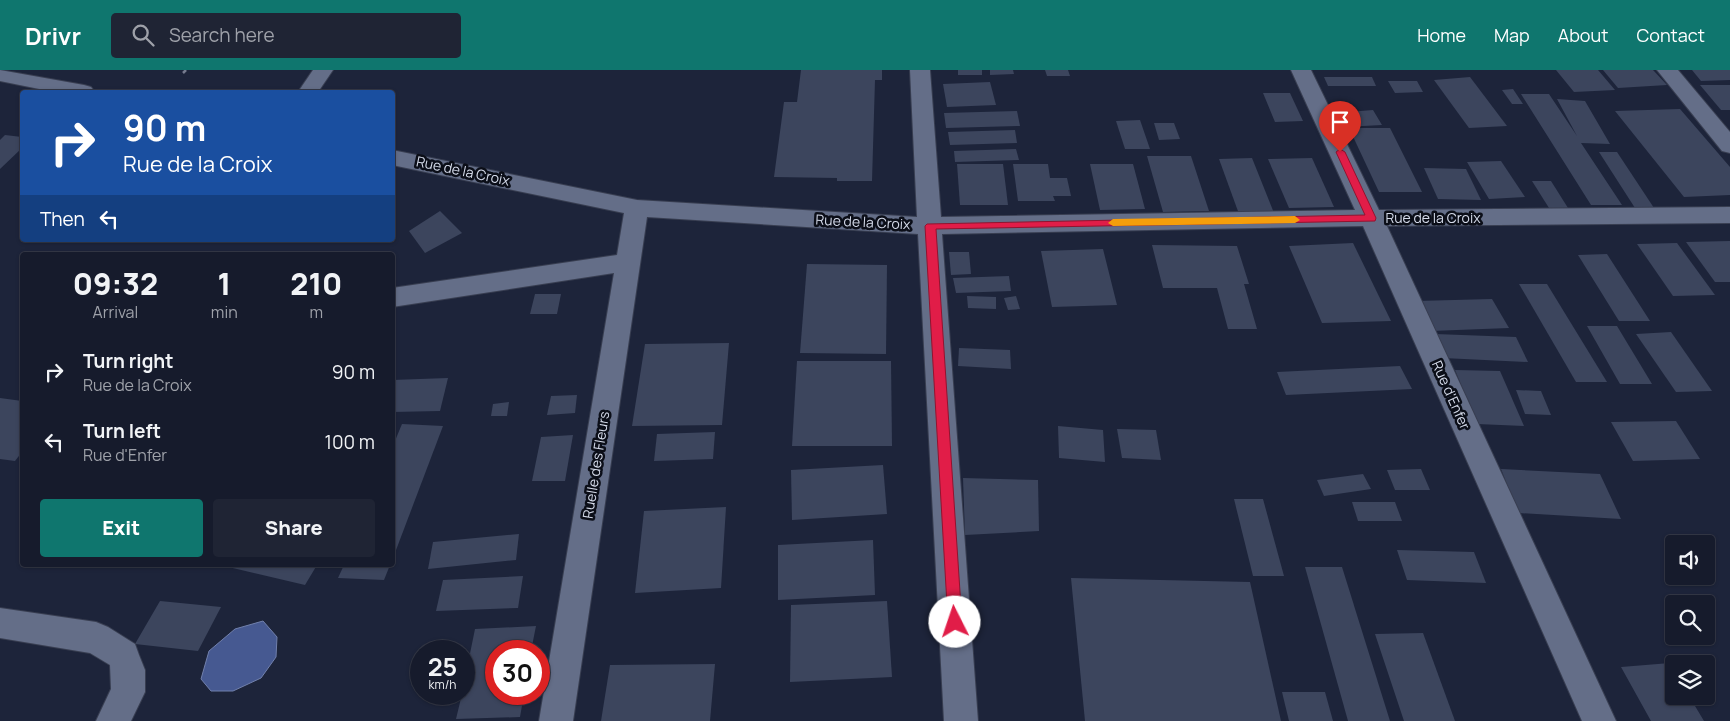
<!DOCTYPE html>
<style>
:root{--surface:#161b2c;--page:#1f2434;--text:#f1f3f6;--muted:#9ea1a9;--line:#353948;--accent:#0f766e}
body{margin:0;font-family:Manrope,sans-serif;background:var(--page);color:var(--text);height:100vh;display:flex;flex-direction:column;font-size:19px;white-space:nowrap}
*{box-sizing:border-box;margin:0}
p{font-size:16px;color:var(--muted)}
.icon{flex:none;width:28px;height:28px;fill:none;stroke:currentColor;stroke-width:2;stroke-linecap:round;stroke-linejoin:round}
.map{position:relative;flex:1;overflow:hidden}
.sheet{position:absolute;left:20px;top:182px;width:375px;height:315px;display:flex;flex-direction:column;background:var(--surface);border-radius:5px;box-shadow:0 1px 4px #0004,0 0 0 1px var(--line)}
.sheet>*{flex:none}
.top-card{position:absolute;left:20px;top:20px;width:375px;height:152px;border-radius:5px;box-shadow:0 1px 4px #0004,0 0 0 1px var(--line);background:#1a4fa0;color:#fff;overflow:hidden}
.controls{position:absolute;left:1665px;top:465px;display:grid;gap:10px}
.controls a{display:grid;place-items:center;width:50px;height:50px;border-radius:5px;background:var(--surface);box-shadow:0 1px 4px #0004,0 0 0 1px var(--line);font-size:25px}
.speed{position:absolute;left:410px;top:570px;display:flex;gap:10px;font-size:25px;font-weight:700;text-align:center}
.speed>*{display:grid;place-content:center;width:65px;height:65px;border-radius:50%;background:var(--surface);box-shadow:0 1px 4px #0004,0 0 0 1px var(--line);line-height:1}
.speed small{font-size:12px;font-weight:400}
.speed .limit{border:8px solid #d22;background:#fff;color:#111}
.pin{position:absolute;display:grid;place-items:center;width:42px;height:42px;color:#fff;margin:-51px -21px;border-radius:50% 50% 50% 0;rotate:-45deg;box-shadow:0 0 5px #0007}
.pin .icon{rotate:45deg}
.me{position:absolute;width:55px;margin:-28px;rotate:356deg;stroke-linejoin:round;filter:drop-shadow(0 0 4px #0008)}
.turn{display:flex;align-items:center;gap:18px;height:105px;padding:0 20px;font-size:22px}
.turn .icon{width:65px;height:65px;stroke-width:2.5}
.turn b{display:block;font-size:35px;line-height:42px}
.then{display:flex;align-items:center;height:48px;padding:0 20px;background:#0003;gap:10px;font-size:19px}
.eta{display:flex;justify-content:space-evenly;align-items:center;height:85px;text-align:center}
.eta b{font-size:30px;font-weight:800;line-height:35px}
.cta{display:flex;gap:10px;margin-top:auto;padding:10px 20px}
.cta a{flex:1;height:58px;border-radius:5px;background:var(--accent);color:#fff;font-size:20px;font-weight:800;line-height:58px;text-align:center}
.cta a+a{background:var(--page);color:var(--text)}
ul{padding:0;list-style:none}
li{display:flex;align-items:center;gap:15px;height:70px;padding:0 20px}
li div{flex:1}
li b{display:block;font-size:19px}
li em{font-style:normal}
header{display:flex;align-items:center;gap:30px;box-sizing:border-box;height:70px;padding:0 25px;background:var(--accent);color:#fff}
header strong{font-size:24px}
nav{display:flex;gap:28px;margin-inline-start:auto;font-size:18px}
.search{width:350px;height:45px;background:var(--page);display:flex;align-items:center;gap:12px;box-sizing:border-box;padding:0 18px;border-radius:5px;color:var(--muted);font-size:19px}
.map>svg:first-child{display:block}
.water{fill:#465991;stroke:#7180ac}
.building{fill:#3c455d}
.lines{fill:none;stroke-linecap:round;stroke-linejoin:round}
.minor-casing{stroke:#383e51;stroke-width:2}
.path{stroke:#767c8f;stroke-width:2.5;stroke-dasharray:4.5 2;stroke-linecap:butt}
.minor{fill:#646e88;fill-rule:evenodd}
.route{fill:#e11d48;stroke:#92132f}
.slow{fill:#f59e0b}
.labels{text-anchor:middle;stroke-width:5;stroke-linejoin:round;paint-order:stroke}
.street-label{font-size:14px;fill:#d5dbea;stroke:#0b0e18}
</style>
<header>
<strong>Drivr</strong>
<div class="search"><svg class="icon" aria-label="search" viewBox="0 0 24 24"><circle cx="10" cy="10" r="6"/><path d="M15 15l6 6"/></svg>Search here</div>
<nav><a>Home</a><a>Map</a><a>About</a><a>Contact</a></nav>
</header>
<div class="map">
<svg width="1730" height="651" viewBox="0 0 1730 651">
<rect width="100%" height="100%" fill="#1d243a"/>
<!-- water -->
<path class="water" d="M263,551l14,16 -1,20 -15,21 -28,13h-22l-10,-12 8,-28 26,-22z"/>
<!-- building -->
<g class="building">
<path d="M801,0h81v10h-7l-3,101h-35v-3l-63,-1 10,-75h13z"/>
<rect x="958" y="0" width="24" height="5"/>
<path d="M990,0h23l1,4 -24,1z"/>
<path d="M1045,0h23l2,6h-23z"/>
<path d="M1556,0h42l17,20 -41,2z"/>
<path d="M1603,0h50l14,15 -49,3z"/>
<path d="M1692,0h38v10l-29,1z"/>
<path d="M1324,7h48l4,9h-48z"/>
<path d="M1470,7l37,49 -38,2 -35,-48z"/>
<path d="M1388,11h29l6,11 -28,1z"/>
<path d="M990,12l6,23 -49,2 -4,-23z"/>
<path d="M1700,15h30v25h-9z"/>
<path d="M1513,19l10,15h-11l-10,-14z"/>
<path d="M1263,23h27l13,28 -28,1z"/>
<path d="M1521,24h28l28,42 -20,-37 28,2 25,43 -29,-1 41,62h-31z"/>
<path d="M1680,39l50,58v28l-46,2 -69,-86z"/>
<path d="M1373,40l9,15 -38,2 -8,-14z"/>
<path d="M1017,41l3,15 -74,2 -2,-15z"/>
<path d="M1140,50l10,29h-25l-9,-28z"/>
<path d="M1154,53h20l6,16 -21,1z"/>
<path d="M1349,58h41l32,64h-43z"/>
<path d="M1015,60l2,13 -67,2 -2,-13z"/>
<path d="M5,65l17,2v11l-22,21v-29z"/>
<path d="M1016,79l3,11 -64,2 -1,-11z"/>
<path d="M1599,82h18l37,56h-19z"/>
<path d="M1147,86h44l18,55 -46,1z"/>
<path d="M1252,88l22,55 -35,1 -20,-55z"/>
<path d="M1312,88l22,49 -45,1 -21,-49z"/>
<path d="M1501,91l24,36 -36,2 -22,-37z"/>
<path d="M957,94h46l5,41h-48z"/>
<path d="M1013,94h35l2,14h17l4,18h-18l2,5h-37z"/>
<path d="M1090,94h43l12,45 -45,1z"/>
<path d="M1424,98l42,1 15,31 -43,-1z"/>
<path d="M1532,111h19l17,27h-19z"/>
<path d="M440,141l22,22 -37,20 -16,-22z"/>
<path d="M1730,171v41h-15l-29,-40z"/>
<path d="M1353,173l38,78 -69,2 -33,-77z"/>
<path d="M1677,173l38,52 -42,1 -36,-52z"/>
<path d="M1152,175l85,1 12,38h-5l13,45h-29l-11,-41h-54z"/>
<path d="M1103,179l14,56 -65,2 -11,-56z"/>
<path d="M949,182h20l2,22 -20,1z"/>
<path d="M1607,184l43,67h-31l-41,-66z"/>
<path d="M807,194l80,1 -1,89 -86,-1z"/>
<path d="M1009,206l2,15 -55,2 -3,-15z"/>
<path d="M1519,214h28l60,98h-31z"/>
<path d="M535,224h26l-4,20h-27z"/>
<path d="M967,226l29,1v12l-28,-1z"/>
<path d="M1016,226l4,13 -12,1 -4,-12z"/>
<path d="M1492,229l17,29 -78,3 -15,-30z"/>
<path d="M1587,256h30l35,58h-32z"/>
<path d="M1671,262l41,59 -36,1 -40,-58z"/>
<path d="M1435,264l81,3 12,25 -85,-4z"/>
<path d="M729,273l-7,82 -90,1 13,-82z"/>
<path d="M959,278l51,2 1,19 -53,-3z"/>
<path d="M797,291h94l1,85h-100z"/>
<path d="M1400,296l12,23 -126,6 -9,-23z"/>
<path d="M1455,300l45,1 24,55 -47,-2z"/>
<path d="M448,308l-8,33 -48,1v-32z"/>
<path d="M1516,320l25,1 10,24 -26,-1z"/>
<path d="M577,325l-2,18 -28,2 4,-19z"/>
<path d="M0,328l22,3v51l-7,9 -15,-2z"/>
<path d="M509,332l-2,14h-16l2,-12z"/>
<path d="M1676,351l24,38 -67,2 -22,-39z"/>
<path d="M402,354l41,2 -50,132 -1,-110z"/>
<path d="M1058,356l45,4 2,32 -46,-4z"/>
<path d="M1117,359l39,1 5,30 -39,-2z"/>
<path d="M715,362l-2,27 -59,2 3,-27z"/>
<path d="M573,365l-8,46h-33l9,-44z"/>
<path d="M883,395l4,49 -95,6 -1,-50z"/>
<path d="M1421,399l9,21h-35l-8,-20z"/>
<path d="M1501,399l99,5 21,45 -103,-6z"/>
<path d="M1363,404l8,15 -47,7 -7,-16z"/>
<path d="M963,408l75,2 1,51 -74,4z"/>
<path d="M1234,429h29l21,77h-31z"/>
<path d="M1352,432h43l7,19h-44z"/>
<path d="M726,437l-5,81 -86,5 9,-82z"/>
<path d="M519,464l-3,26 -88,9 5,-27z"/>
<path d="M873,470l2,55 -97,5v-55z"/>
<path d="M1397,480l77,2 12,31 -79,-3z"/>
<path d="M220,495h97l-12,20z"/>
<path d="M344,495h46l-6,15 -46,-2z"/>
<path d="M1305,497h37l48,154h-42z"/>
<path d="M523,506l-5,32 -82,3 7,-31z"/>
<path d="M1071,508l179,4 31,139h-196z"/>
<path d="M160,531l61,6 -23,44 -63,-7z"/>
<path d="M887,531l5,76 -102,5 1,-77z"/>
<path d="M536,556l-5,25h-35v43h28l-4,23 -64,2 6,-25h2v-11l11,-54z"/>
<path d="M1423,563l32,88h-51l-29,-87z"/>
<path d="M1670,593l4,7v26h15l15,25h-53l-30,-54z"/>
<path d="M715,594l-5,57h-109l9,-56z"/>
<path d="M1282,622h43l8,29h-44z"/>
</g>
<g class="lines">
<defs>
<g id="minor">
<path d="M0,0l84,15 7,2 4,5h-41l-54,-11z"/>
<path d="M313,0h20l-15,22h-20z"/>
<path d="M910,0h20l11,147 414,-7 -64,-140h20l68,140 351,-3v16l-343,3 229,495h-34l-219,-495 -421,8 36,487h-34l-26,-487 -271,-17 -74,504h-34l75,-448 -222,34v-19l225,-33 7,-42 -232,-48v-15l245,50 280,17z"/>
<path d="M1657,0h21l52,62v21l-8,-2z"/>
<path d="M0,538l96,14 12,5 27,17 4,11 6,15v22l-14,29h-35l15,-32 -1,-24 -20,-12 -90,-15z"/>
</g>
</defs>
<!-- minor casing -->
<use href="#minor" class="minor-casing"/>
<!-- path -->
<path class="path" d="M183,3l3,-3"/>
<!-- minor -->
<use href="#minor" class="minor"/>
</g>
<!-- route -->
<path class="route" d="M1340,79l5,3 31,66 -1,3 -439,8 26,393 -2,4 -5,2 -5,-2 -2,-4 -23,-396 2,-2 438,-9 -29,-63z"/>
<!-- slow -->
<path class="slow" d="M1295,146l5,4 -5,3 -182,3 -5,-3 5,-4z"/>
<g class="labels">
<!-- street labels -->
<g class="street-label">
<text transform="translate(463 101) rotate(12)" y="5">Rue de la Croix</text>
<text x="1433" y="153">Rue de la Croix</text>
<text transform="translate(863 152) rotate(3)" y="5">Rue de la Croix</text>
<text transform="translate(1451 325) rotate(66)" y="5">Rue d'Enfer</text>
<text transform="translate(596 395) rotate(-81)" y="5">Ruelle des Fleurs</text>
</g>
</g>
</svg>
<div class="controls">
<a><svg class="icon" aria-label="sound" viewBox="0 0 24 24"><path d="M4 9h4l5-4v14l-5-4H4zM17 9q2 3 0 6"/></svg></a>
<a><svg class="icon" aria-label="search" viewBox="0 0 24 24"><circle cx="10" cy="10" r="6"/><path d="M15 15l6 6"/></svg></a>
<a><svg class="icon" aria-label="layers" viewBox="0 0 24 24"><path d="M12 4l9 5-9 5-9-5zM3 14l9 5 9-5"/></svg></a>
</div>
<div class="speed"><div>25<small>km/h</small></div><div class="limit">30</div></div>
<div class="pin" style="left:1340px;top:82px;background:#d93025"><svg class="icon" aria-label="arrive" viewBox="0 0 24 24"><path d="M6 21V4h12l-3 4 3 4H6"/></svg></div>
<svg class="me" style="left:955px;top:552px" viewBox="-20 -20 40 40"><circle r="19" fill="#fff"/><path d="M0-13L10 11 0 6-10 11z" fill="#e11d48"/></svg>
<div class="top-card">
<div class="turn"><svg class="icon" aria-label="right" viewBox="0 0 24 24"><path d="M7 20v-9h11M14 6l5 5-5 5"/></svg><div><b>90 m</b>Rue de la Croix</div></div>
<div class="then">Then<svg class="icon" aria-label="left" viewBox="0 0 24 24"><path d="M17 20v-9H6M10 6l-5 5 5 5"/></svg></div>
</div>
<section class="sheet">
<div class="eta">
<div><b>09:32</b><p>Arrival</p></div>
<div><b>1</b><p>min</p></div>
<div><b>210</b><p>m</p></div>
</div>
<ul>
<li><svg class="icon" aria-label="right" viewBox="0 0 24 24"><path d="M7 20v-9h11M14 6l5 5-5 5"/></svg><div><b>Turn right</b><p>Rue de la Croix</p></div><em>90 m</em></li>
<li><svg class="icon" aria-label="left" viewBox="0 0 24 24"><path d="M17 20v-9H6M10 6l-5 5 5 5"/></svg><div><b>Turn left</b><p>Rue d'Enfer</p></div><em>100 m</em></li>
</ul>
<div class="cta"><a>Exit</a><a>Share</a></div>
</section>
</div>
